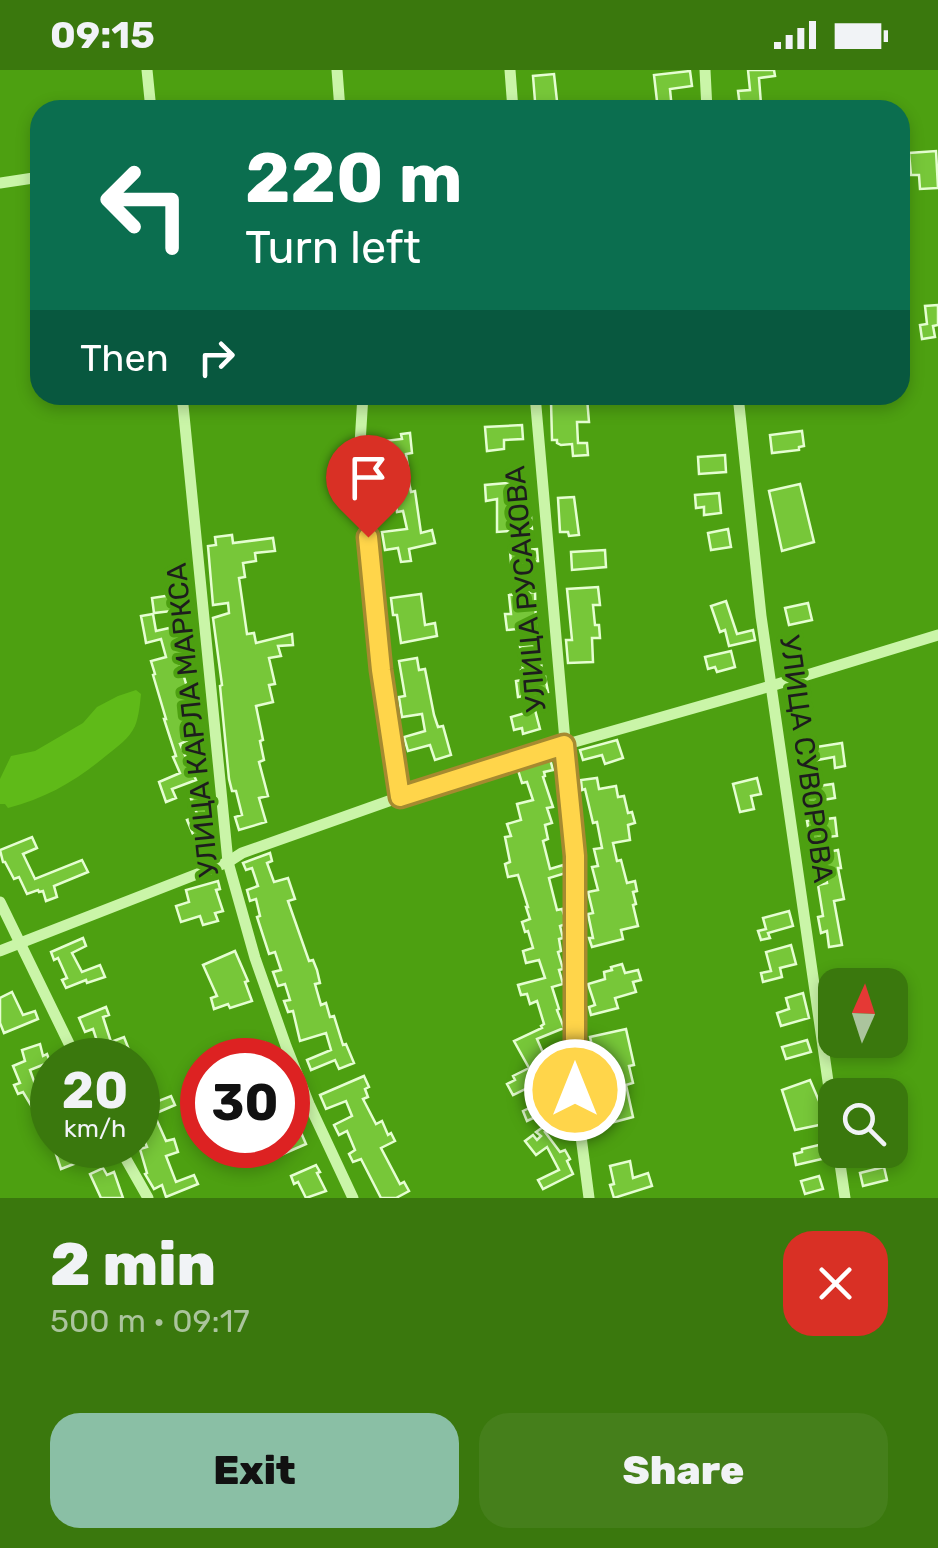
<!DOCTYPE html>
<meta charset="utf-8">
<style>
:root{--surface:#3a780d;--page:#457f1b;--text:#f1f3f6;--muted:#abc49d;--accent:#8abfa5}
body{margin:0;font-family:Rubik,sans-serif;background:var(--page);color:var(--text);height:100vh;display:flex;flex-direction:column;font-size:38px;white-space:nowrap}
*{box-sizing:border-box;margin:0}
p{font-size:32px;color:var(--muted)}
.icon{flex:none;width:55px;height:55px;fill:none;stroke:currentColor;stroke-width:2;stroke-linecap:round;stroke-linejoin:round}
.map{position:relative;height:1128px;overflow:hidden}
.drawer{display:flex;flex-direction:column;background:var(--surface);flex:1}
.drawer>*{flex:none}
.guide{position:absolute;left:30px;top:30px;width:880px;height:305px;border-radius:30px;box-shadow:0 5px 15px #0003;background:#0b6e4f;color:#fff;overflow:hidden}
.needle{width:65px;rotate:3deg}
.buttons{position:absolute;left:818px;top:898px;display:grid;gap:20px}
.buttons a{display:grid;place-items:center;width:90px;height:90px;border-radius:20px;background:var(--surface);box-shadow:0 5px 15px #0003;font-size:50px}
.speed{position:absolute;left:30px;top:968px;display:flex;gap:20px;font-size:50px;font-weight:700;text-align:center}
.speed>*{display:grid;place-content:center;width:130px;height:130px;border-radius:50%;background:var(--surface);box-shadow:0 5px 15px #0003;line-height:1}
.speed small{font-size:25px;font-weight:400}
.speed .limit{border:15px solid #d22;background:#fff;color:#111}
.pin{position:absolute;display:grid;place-items:center;width:85px;height:85px;color:#fff;margin:-102px -42px;border-radius:50% 50% 50% 0;rotate:-45deg;box-shadow:0 0 10px #0007}
.pin .icon{rotate:45deg}
.me{position:absolute;width:110px;margin:-55px;rotate:0deg;stroke-linejoin:round;filter:drop-shadow(0 0 8px #0008)}
.turn{display:flex;align-items:center;gap:35px;height:210px;padding:0 50px;font-size:45px}
.turn .icon{width:130px;height:130px;stroke-width:2.5}
.turn b{display:block;font-size:70px;line-height:85px}
.then{display:flex;align-items:center;height:95px;padding:0 50px;background:#0003;gap:20px;font-size:38px}
.round{display:grid;place-items:center;flex:none;width:105px;height:105px;border-radius:30px;background:var(--page)}
.head{display:flex;align-items:center;justify-content:space-between;height:170px;padding:0 50px}
h1{font-size:60px;font-weight:800;line-height:75px}
.primary-button{display:flex;gap:20px;margin-top:auto;padding:20px 50px}
.primary-button a{flex:1;height:115px;border-radius:30px;background:var(--accent);color:#111;font-size:40px;font-weight:800;line-height:115px;text-align:center}
.primary-button a+a{background:var(--page);color:var(--text)}
.status{display:flex;justify-content:space-between;align-items:center;height:70px;padding:0 50px;background:var(--surface);direction:ltr}
.status svg{height:28px;fill:currentColor}
.map>svg:first-child{display:block}
.green{fill:#5fba18}
.building{fill:#77c739;stroke:#e5fed1;stroke-width:2.5}
.lines{fill:none;stroke-linecap:round;stroke-linejoin:round}
.minor{stroke:#caf5a8;stroke-width:11}
.route-casing{stroke:#a68a30;stroke-width:25}
.route{stroke:#ffd54a;stroke-width:18}
.labels{text-anchor:middle;stroke-width:8;stroke-linejoin:round;paint-order:stroke}
.street-label{font-size:28px;fill:#1d1d1d;stroke:#4da011}
</style>
<div class="status"><b>09:15</b><svg viewBox="0 0 49 12"><path d="M0 12V9h3v3zM5 12V6h3v6zM10 12V3h3v9zM15 12V0h3v12zM26 1h20v11H26zM47 4h2v5h-2z"/></svg></div>
<div class="map">
<svg width="938" height="1128" viewBox="0 0 938 1128">
<rect width="100%" height="100%" fill="#4da011"/>
<!-- green -->
<path class="green" d="M136,620l5,4c-1,10 -2,22 -6,32 -6,13 -17,20 -28,29 -30,25 -60,43 -99,53l-3,-4h-5v-25l11,-23 24,-5 48,-28 14,-16 21,-11z"/>
<!-- building -->
<g class="building">
<path d="M748,0h26l1,6 -16,2 2,26 -21,3 -2,-16 12,-1z"/>
<path d="M690,1l2,15 -22,3 2,21h-14l-4,-35z"/>
<path d="M554,4l4,36h-25v-8l2,-1 -2,-25z"/>
<path d="M936,81l2,37 -18,1 -1,-14h-8l-2,-22z"/>
<path d="M938,235v20l-5,1 2,11 -13,2 -2,-14 7,-1 -2,-18z"/>
<path d="M587,328l2,24h-12l1,21h9l1,12 -15,1 -1,-12 -11,1 -4,-2v-3h-5l-1,-39z"/>
<path d="M522,355l1,14 -19,1v9l-17,2 -2,-24z"/>
<path d="M802,361l2,15 -5,1v3l-27,3 -2,-18z"/>
<path d="M410,363l2,20 -6,1 2,14h-2l5,24 4,-1 6,42 11,-3 3,13 -26,6 2,12 -10,1 -3,-14 -13,2 -3,-18 25,-3 -4,-18 -6,1 -2,-18h2l-7,-36 -11,2 -3,-18 26,-3 -1,-5z"/>
<path d="M725,385l1,17 -27,2 -1,-17z"/>
<path d="M518,412l2,15 -9,1 2,20 18,-1 1,12 -35,3v-33l-11,2 -1,-16z"/>
<path d="M800,414l14,58 -32,9 -13,-60z"/>
<path d="M719,423l2,20 -17,2v-8l-8,1 -1,-13z"/>
<path d="M574,427l5,38 -10,1 -1,-4h-8l-2,-34z"/>
<path d="M728,459l3,18 -20,3 -3,-17z"/>
<path d="M232,465l1,8 40,-5 2,13 -20,2 1,8 -13,2 2,14 -6,1 8,56 7,-1 2,10 36,-9 1,11 -15,1 3,10 -12,2 6,26 -6,1 4,17 -17,4 7,34 -3,1 4,19 -5,2 9,34 -9,2 7,24 -27,8 -4,-13 7,-2 -6,-24h-4l-3,-12 -9,-93 2,-1 -9,-67 16,-5 -1,-10 -15,2 -5,-59 8,-1 -1,-8z"/>
<path d="M537,479l1,12 -27,2 -1,-12z"/>
<path d="M605,480l1,17 -34,3 -1,-18z"/>
<path d="M598,517l2,18h-7l2,20h4l1,13h-8l1,24 -25,1 -2,-23h6l-5,-51z"/>
<path d="M535,522l1,35 -29,3 -2,-16h6l-2,-19z"/>
<path d="M179,524l2,13 -9,1v3l-18,2 -2,-15z"/>
<path d="M421,524l4,31 10,-2 2,13 -36,7 -4,-28h-4l-2,-17z"/>
<path d="M726,531l11,33 16,-4 2,10 -26,6 -4,-16 -5,2 -9,-26z"/>
<path d="M808,533l4,17 -23,5 -4,-17z"/>
<path d="M153,544l3,17 22,-5 12,34 -10,3 11,38 -10,4 13,33 -14,6 16,36 -24,9 4,9 -10,4 -7,-20 21,-9 -7,-16 3,-1 -12,-37h2l-13,-44 2,-1 -4,-13 15,-4 -5,-18 -15,4 -1,-6 -4,-21z"/>
<path d="M538,574l5,32h2l3,16 -30,5 -2,-16 6,-1 -1,-10 2,-1 -3,-23z"/>
<path d="M731,581l4,16 -18,5 -2,-5 -7,2 -3,-12z"/>
<path d="M417,588l2,12 6,-1 9,46 4,12 5,-1 8,29 -16,5 -5,-15 -22,6 -4,-14 21,-6 -3,-17 -20,3 -3,-20 6,-1 -6,-35z"/>
<path d="M535,640l5,19 -17,5 -1,-6 -8,2 -3,-13z"/>
<path d="M617,670l6,18 -18,6 -3,-9 -19,5 -3,-10z"/>
<path d="M842,673l3,23 -10,2 -1,-11 -22,4 -2,-13z"/>
<path d="M550,689l3,11 -9,2 1,4 -2,1 10,30 -6,1 5,15 -7,2 3,14 -5,2 7,28 13,-4 3,8 -17,5 8,32 5,-1 4,11v4l-6,2 3,12 -4,1 2,12 -3,1 5,17 -4,1 4,14 -11,3 7,22 -2,1 7,18 -27,11 11,25 4,-2 6,11 -45,22 -6,-11 8,-4 -2,-4 16,-8 -15,-27 28,-13 -1,-2 3,-2 -7,-23 -7,3 -3,-10 -6,1 -3,-10 27,-7 -6,-18 -13,3 -3,-12 10,-3 -5,-17 -3,1 -3,-10 8,-3 -4,-12h2l-10,-32 -10,2 -3,-13 5,-2 -5,-25 6,-1 -4,-12 14,-4 -4,-16 16,-4 -6,-18 -5,1 -4,-13z"/>
<path d="M597,708l2,11 17,-3 2,11 6,-1 4,17 4,-1 3,11 -7,2 2,15 -17,3 4,18 4,-1 6,23 8,-2 2,10 -4,1 3,12 -3,1 5,21 -17,4 2,9 -31,8 -3,-9h4l-5,-24 5,-1 -5,-21 10,-2 -6,-23 6,-1 -4,-17 8,-1 -5,-26 -4,1 -8,-34 -3,1 -1,-10z"/>
<path d="M757,708l4,16 -10,2 3,13 -14,3 -7,-28z"/>
<path d="M833,714l2,14 -30,5 -2,-15z"/>
<path d="M200,725l14,29 -6,2 7,20 -15,5 -13,-31 11,-4 -7,-17z"/>
<path d="M835,748l2,18 -27,3 -3,-18z"/>
<path d="M32,767l5,11 -14,6 12,25 47,-19 6,12 -34,14 3,11 -11,4 -3,-10 -4,1 -1,-2 -11,4 -8,-17 -5,2 -9,-17h-2l-3,-12z"/>
<path d="M838,780l3,18h-3l6,31 -10,2 8,44 -13,2 -2,-16 -6,2 -3,-16 5,-1 -5,-31 9,-2 -3,-16 -8,1 -3,-13z"/>
<path d="M270,783l2,8 -5,2 7,19 14,-4 7,21 -7,2 21,60 4,-1 4,10 3,13 -5,1 6,21 5,-2 4,14 4,-1 9,29 3,-1 8,19 -15,6 -4,-9 -24,10 -4,-10 24,-10 -5,-17 -26,8 -7,-30 -5,1 -4,-11 6,-1 -5,-16 -7,2 -5,-14 8,-2 -6,-18 -6,2 -12,-37 3,-1 -4,-17 -6,2 -3,-11 11,-4 -6,-18 -6,2 -3,-7z"/>
<path d="M218,811l2,8 -4,1 7,21 -8,2 3,8 -15,4 -3,-9 -19,6 -5,-16 13,-4 -3,-12z"/>
<path d="M789,841l4,15 -25,7 2,5 -9,2 -3,-9 8,-2 -3,-11z"/>
<path d="M83,868l3,8 -14,7 10,19 18,-7 5,12 -18,6 -1,-3 -20,8 -4,-8 5,-2 -9,-20 -4,2 -3,-8z"/>
<path d="M791,875l5,19 -16,4 2,9 -19,5 -2,-9 10,-2 -5,-19z"/>
<path d="M235,881l13,30 -3,1 7,19 -22,7 -2,-4 -14,5 -3,-11 6,-2 -14,-31z"/>
<path d="M622,894l3,9 13,-3 3,10 -8,2 3,10 -21,6 3,10 -27,7 -2,-8 6,-2 -7,-21 17,-5 -1,-7 8,-2 -1,-3z"/>
<path d="M12,922l11,23 12,-4 3,8 -34,14 -4,-10v-25z"/>
<path d="M803,923l6,25 -28,8 -4,-13 12,-4 -3,-11z"/>
<path d="M106,937l3,8 -6,2 8,25 13,-5 9,23h-33l-5,-12 4,-1 -6,-18 -8,3 -6,-14z"/>
<path d="M626,959l8,36 -5,1 4,17 -7,2 7,32 -26,7 -2,-8h3l-7,-24 7,-2 -4,-15 -5,1 -9,-39z"/>
<path d="M807,970l4,12 -25,7 -4,-12z"/>
<path d="M265,973l6,17h-31l-3,-8z"/>
<path d="M40,974l3,12 4,-2 3,8 -20,8 6,17 16,-6v34l-8,-8 -9,5 -12,-20 -5,2 -4,-9 6,-2 -7,-17 12,-5 -3,-11z"/>
<path d="M364,1006l5,11 -4,2 3,8 -5,2 13,25 6,-3 6,14 3,-2 4,8 -14,7 19,36 4,-2 5,9 -13,7h-15l-20,-39 -8,3 -4,-8 6,-4 -8,-19 -8,4 -5,-10 18,-9 -6,-15 -20,8 -6,-14z"/>
<path d="M810,1010l12,28 2,16 -29,6 -13,-40z"/>
<path d="M560,1023l5,10 -38,18 -4,-10z"/>
<path d="M171,1026l4,9 -21,9 12,27 8,-2 4,13 -12,4 10,26 18,-7 4,9 -32,13 -4,-12 -8,4 -9,-15 2,-1 -7,-24 7,-2 -9,-22v-16z"/>
<path d="M560,1045l4,9 -19,8 15,20 5,-2 5,9 -3,2 6,13 -30,15 -5,-9 21,-10 -12,-23 -11,8 -11,-14 8,-6 4,5 4,-4 -5,-4z"/>
<path d="M299,1058l7,16 -23,10 -4,-9h9v-12z"/>
<path d="M823,1074l3,14 -30,7 -2,-11 8,-2v-3z"/>
<path d="M53,1075h25l6,15 -23,9z"/>
<path d="M630,1091l3,17 15,-5 4,13 -38,12 -4,-13 4,-1 -4,-18z"/>
<path d="M316,1095l4,7 -3,1 9,18 -20,7 -8,-16 -4,2 -3,-8z"/>
<path d="M884,1097l3,13 -24,6 -3,-13z"/>
<path d="M103,1098l4,7 7,-3 9,26h-22l-11,-24z"/>
<path d="M819,1106l4,13 -18,5 -4,-13z"/>
</g>
<g class="lines">
<!-- minor -->
<g class="minor">
<path d="M147,0l4,40"/>
<path d="M337,0l3,40"/>
<path d="M510,0l3,40"/>
<path d="M705,0l2,40"/>
<path d="M0,113l40,-6"/>
<path d="M182,325l46,467 27,96 31,88 23,58 44,94"/>
<path d="M363,325l-3,49 21,226 19,127"/>
<path d="M535,325l40,461v234l14,108"/>
<path d="M738,325l23,221 74,514"/>
<path d="M0,832l77,158"/>
<path d="M0,881l228,-89 14,-9 158,-56 164,-52 207,-59 167,-51"/>
<path d="M118,1075l30,53"/>
<path d="M838,1080l7,48"/>
</g>
</g>
<g class="lines">
<defs>
<path id="route" d="M368,467l13,133 19,127 164,-52 11,111v234"/>
</defs>
<!-- route casing -->
<use href="#route" class="route-casing"/>
<!-- route -->
<use href="#route" class="route"/>
</g>
<g class="labels">
<!-- street labels -->
<g class="street-label">
<text transform="translate(525 519) rotate(-95)" y="10">УЛИЦА РУСАКОВА</text>
<text transform="translate(192 650) rotate(-96)" y="10">УЛИЦА КАРЛА МАРКСА</text>
<text transform="translate(807 689) rotate(82)" y="10">УЛИЦА СУВОРОВА</text>
</g>
</g>
</svg>
<div class="buttons">
<a><svg class="needle" viewBox="-14 -14 28 28"><path d="M0-13l5 13h-10z" fill="#e53935"/><path d="M0 13l5-13h-10z" fill="#abc49d"/></svg></a>
<a><svg class="icon" aria-label="search" viewBox="0 0 24 24"><circle cx="10" cy="10" r="6"/><path d="M15 15l6 6"/></svg></a>
</div>
<div class="speed"><div>20<small>km/h</small></div><div class="limit">30</div></div>
<div class="pin" style="left:368px;top:467px;background:#d93025"><svg class="icon" aria-label="arrive" viewBox="0 0 24 24"><path d="M6 21V4h12l-3 4 3 4H6"/></svg></div>
<svg class="me" style="left:575px;top:1020px" viewBox="-20 -20 40 40"><circle r="17" fill="#ffd54a" stroke="#fff" stroke-width="3"/><path d="M0-11L8 9 0 5-8 9z" fill="#fff"/></svg>
<div class="guide">
<div class="turn"><svg class="icon" aria-label="left" viewBox="0 0 24 24"><path d="M17 20v-9H6M10 6l-5 5 5 5"/></svg><div><b>220 m</b>Turn left</div></div>
<div class="then">Then<svg class="icon" aria-label="right" viewBox="0 0 24 24"><path d="M7 20v-9h11M14 6l5 5-5 5"/></svg></div>
</div>
</div>
<section class="drawer">
<div class="head"><div><h1>2 min</h1><p>500 m · 09:17</p></div><a class="round" style="background:#d93025;color:#fff"><svg class="icon" aria-label="close" viewBox="0 0 24 24"><path d="M6 6l12 12M18 6L6 18"/></svg></a></div>
<div class="primary-button"><a>Exit</a><a>Share</a></div>
</section>
